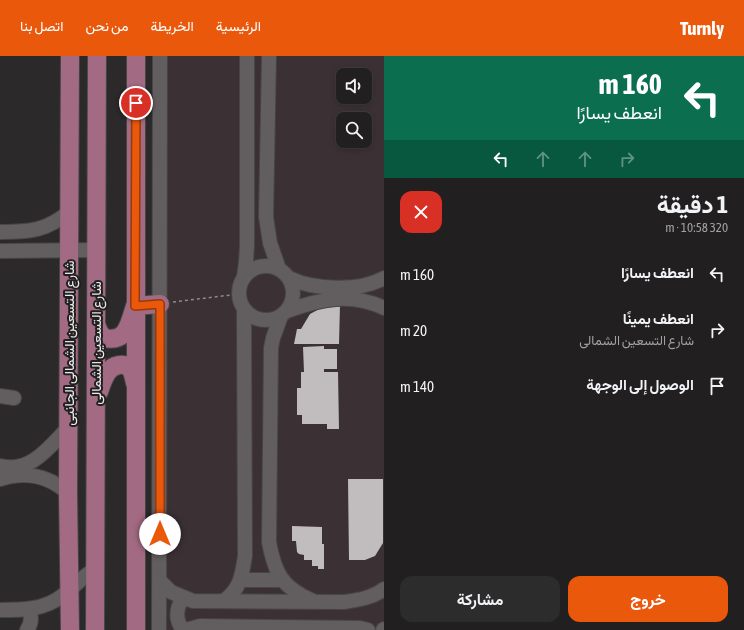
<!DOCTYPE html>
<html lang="ar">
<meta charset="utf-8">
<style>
:root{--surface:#211f20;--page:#2d2c2d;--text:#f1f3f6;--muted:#a2a2a5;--line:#3e3d3e;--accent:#ea580c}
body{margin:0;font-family:"Asap Condensed",Vazirmatn,sans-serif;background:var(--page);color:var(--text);direction:rtl;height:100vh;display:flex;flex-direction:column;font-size:15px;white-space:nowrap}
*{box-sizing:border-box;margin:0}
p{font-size:13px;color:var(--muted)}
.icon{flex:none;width:22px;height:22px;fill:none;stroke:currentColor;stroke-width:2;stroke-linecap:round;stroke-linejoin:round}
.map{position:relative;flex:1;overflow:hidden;direction:ltr}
.drawer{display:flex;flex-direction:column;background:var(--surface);width:360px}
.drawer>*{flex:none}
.hud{background:#0b6e4f;color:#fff;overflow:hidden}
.fabs{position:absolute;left:336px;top:12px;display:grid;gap:8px}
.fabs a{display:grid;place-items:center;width:36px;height:36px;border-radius:8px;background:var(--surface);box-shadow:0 2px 6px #0003,0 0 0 1px var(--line);font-size:20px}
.pin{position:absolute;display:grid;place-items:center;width:34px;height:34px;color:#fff;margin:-17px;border:2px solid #fff;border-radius:50%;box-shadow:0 1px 4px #0007}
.me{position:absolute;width:44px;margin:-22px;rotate:0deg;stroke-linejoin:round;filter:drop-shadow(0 0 3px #0008)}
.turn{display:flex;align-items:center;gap:14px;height:84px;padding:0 16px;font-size:18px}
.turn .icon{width:52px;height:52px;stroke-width:2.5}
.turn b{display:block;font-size:28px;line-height:34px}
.lanes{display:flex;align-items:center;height:38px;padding:0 16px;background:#0003;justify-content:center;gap:20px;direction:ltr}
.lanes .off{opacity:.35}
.round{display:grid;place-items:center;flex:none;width:42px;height:42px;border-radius:12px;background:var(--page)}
.head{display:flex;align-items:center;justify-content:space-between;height:68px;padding:0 16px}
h1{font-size:24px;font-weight:700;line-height:30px}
.cta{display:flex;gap:8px;margin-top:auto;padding:8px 16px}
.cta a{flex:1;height:46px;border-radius:12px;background:var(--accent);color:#fff;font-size:16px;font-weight:700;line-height:46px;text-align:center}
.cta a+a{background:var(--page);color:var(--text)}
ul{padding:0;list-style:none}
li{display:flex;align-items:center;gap:12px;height:56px;padding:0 16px}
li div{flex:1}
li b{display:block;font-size:15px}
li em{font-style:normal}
header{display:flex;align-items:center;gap:24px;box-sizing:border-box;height:56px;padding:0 20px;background:var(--accent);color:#fff}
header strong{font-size:19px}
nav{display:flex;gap:22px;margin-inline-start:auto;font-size:14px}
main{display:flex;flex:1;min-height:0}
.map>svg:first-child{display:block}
.built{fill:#3b3135;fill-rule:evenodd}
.building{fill:#c1bdbe}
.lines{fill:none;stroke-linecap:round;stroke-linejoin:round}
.minor-casing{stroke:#484546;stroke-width:16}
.major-casing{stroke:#484546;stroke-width:20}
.path{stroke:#8d8b8c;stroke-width:1.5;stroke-dasharray:3 3;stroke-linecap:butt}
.minor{stroke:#625e5f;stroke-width:14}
.major{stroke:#a36b83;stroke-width:18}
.route-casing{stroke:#983908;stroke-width:10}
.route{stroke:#ea580c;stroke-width:7}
.labels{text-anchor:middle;stroke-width:4;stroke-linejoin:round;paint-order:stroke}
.street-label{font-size:14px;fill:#eae8e9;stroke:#221f20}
</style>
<header>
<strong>Turnly</strong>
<nav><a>الرئيسية</a><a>الخريطة</a><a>من نحن</a><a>اتصل بنا</a></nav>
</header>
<main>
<section class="drawer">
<div class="hud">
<div class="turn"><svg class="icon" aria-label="left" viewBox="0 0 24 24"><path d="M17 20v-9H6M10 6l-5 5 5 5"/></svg><div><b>160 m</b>انعطف يسارًا</div></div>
<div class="lanes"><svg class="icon" aria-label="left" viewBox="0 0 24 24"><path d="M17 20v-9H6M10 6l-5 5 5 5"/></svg><svg class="icon off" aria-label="ahead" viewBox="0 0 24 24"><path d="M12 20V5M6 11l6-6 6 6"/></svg><svg class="icon off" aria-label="ahead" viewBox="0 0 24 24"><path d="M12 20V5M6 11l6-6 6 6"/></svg><svg class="icon off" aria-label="right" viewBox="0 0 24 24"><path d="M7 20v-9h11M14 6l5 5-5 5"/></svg></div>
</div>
<div class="head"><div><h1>1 دقيقة</h1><p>320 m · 10:58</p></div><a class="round" style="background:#d93025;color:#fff"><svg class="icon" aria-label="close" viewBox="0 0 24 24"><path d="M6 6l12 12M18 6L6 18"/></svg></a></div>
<ul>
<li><svg class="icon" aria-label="left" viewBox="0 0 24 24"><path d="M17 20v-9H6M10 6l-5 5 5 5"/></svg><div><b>انعطف يسارًا</b></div><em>160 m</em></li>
<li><svg class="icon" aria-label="right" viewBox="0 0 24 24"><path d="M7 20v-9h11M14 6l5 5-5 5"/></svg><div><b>انعطف يمينًا</b><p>شارع التسعين الشمالى</p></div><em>20 m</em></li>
<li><svg class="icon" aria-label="arrive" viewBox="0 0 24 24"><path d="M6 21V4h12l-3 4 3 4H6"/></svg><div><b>الوصول إلى الوجهة</b></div><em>140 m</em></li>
</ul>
<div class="cta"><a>خروج</a><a>مشاركة</a></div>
</section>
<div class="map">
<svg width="384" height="574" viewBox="0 0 384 574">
<rect width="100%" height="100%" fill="#2c292a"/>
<!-- built -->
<path class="built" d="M164,0h220v574h-227zM343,19h22v22h-22zM343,63h22v22h-22z"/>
<!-- building -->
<g class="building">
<path d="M340,249l-1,39h-45l3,-15h4l9,-15 13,-7z"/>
<path d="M324,290v3h13v20h-13v3h14l1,57h-12v-5h-25v-9h-5v-27h4v-16h3l-1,-25z"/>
<path d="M348,423h35v64l-8,13 -10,4h-16z"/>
<path d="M292,470l30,1v17h2v25h-6v-3h-6v-6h-8v-5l-5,-1 -2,-2 -1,-11h-4z"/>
</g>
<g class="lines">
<defs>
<g id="minor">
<path d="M269,0l-3,161 4,26 9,26"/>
<path d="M0,176c29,0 47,-1 70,-21"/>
<path d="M0,195l97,-1"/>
<circle cx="266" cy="237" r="27"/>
<path d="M244,221l2,-15 1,-17v-189"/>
<path d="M289,222c25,12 70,14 95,0"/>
<path d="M287,255c33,-12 64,-19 97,-3"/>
<path d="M281,260l-8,22 -2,10 -2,194c6,33 14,46 44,59"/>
<path d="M0,340l14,2"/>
<path d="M0,410c31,8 50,-20 69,-39"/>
<path d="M0,423c26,-8 48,-4 68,14"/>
<path d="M241,524h42"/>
<path d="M160,525l11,11 22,9 151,1c14,-2 28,-4 40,-13"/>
<path d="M225,544c16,-12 17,-26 20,-44l-1,-246"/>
<path d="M0,554c22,0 44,0 62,-14 12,-9 20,-19 33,-27"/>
<path d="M27,574c5,-7 5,-13 2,-20"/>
<path d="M159,574l1,-574"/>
<path d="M183,574c-8,-10 -7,-22 0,-32"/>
<path d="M186,574l14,-4 160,2 8,2"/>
<path d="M383,574l1,-1"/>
</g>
<g id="major">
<path d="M96,268l3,8 5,6c23,5 25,-14 31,-32l25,-2"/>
<path d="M99,336c2,-6 4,-13 8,-19 5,-8 18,-12 24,-3 2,3 3,9 4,13"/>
<path d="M70,574l-2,-137 2,-437"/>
<path d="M95,574l2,-574"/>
<path d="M136,574v-574"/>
</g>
</defs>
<!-- minor casing -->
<use href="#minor" class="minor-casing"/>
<!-- major casing -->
<use href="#major" class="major-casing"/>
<!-- path -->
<path class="path" d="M173,246l66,-8"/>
<!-- minor -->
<use href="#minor" class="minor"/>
<!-- major -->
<use href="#major" class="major"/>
</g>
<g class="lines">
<defs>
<path id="route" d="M136,47l-1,203 25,-2v230"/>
</defs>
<!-- route casing -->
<use href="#route" class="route-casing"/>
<!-- route -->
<use href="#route" class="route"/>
</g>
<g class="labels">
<!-- street labels -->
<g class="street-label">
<text transform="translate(69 287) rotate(-90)" y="5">شارع التسعين الشمالى الجانبى</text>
<text transform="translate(96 287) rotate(-90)" y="5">شارع التسعين الشمالى</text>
</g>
</g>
</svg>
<div class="fabs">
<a><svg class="icon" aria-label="sound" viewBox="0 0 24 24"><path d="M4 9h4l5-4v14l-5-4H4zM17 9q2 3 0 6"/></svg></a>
<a><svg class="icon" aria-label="search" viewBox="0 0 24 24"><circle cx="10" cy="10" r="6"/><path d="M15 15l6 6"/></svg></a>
</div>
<div class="pin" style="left:136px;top:47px;background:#d93025"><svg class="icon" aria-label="arrive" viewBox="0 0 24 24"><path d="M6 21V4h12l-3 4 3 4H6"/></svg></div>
<svg class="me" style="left:160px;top:478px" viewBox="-20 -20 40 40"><circle r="19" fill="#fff"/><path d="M0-13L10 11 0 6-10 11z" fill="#ea580c"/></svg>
</div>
</main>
